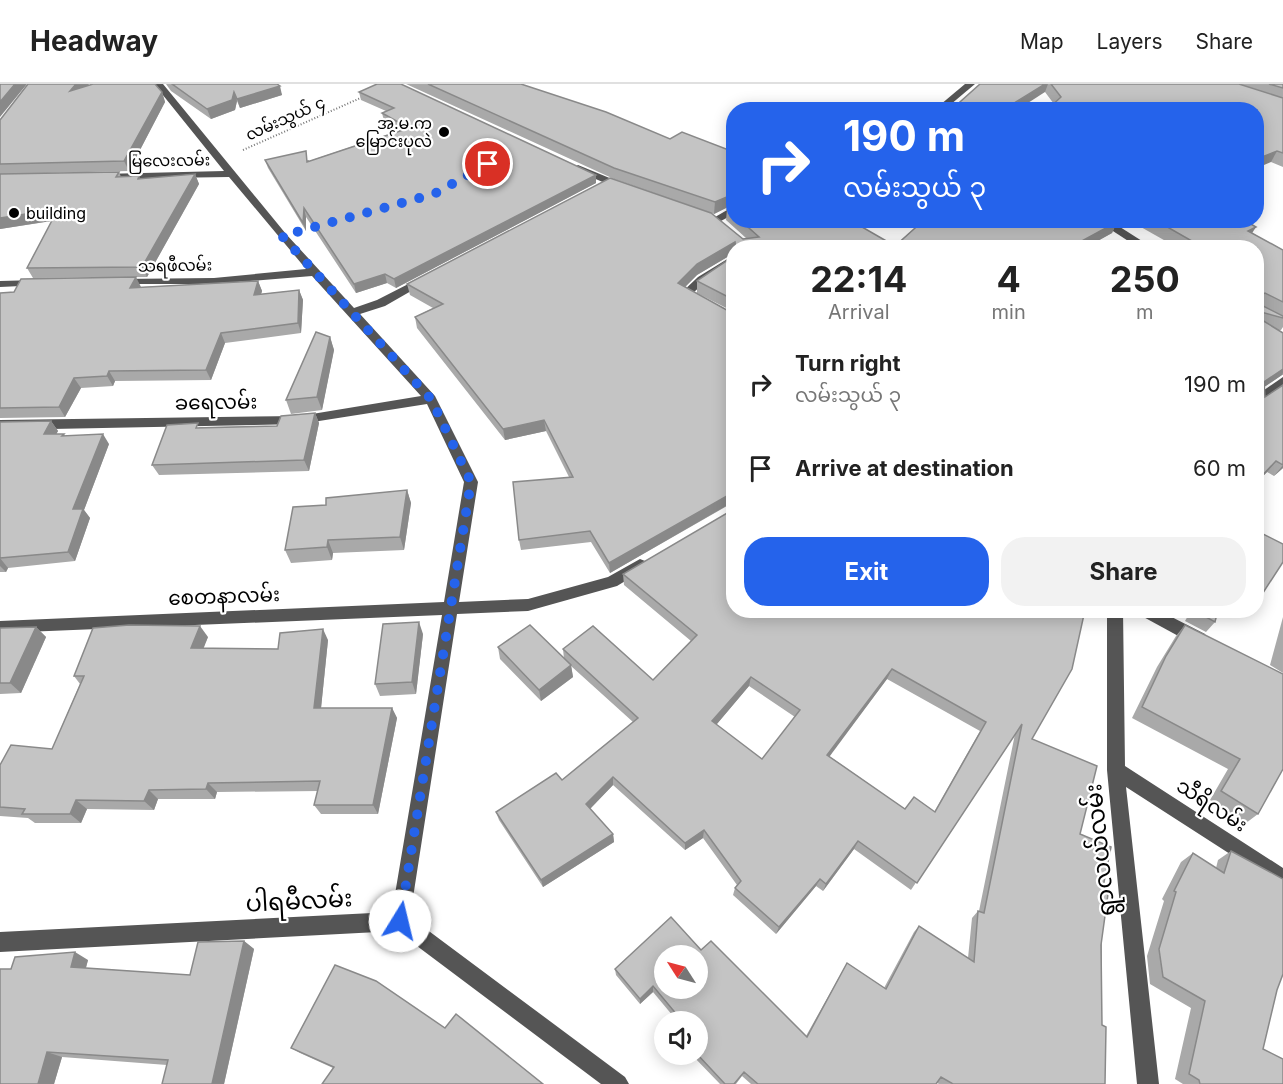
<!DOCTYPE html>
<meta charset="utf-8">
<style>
:root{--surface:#fff;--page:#f2f2f2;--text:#222;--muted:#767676;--line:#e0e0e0;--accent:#2563eb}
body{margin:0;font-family:Inter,"Noto Sans Myanmar",sans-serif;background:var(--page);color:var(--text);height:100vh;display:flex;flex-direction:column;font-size:22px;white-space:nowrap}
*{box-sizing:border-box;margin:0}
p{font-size:20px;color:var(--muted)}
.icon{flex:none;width:33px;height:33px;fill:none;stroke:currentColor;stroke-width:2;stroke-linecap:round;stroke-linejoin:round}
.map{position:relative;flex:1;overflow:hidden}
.side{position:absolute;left:726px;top:156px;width:538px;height:378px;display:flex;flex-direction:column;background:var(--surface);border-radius:24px;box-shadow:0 3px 15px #0003}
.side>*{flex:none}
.top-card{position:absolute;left:726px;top:18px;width:538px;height:126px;border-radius:24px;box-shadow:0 3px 15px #0003;background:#2563eb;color:#fff;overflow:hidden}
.needle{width:39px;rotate:306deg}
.fabs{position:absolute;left:654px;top:861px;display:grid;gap:12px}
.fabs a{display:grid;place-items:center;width:54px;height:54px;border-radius:50%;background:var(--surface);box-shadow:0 3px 15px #0003;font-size:30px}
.pin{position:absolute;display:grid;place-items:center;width:51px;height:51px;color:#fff;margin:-26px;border:3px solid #fff;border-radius:50%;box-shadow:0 2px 6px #0007}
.me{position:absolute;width:66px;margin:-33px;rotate:9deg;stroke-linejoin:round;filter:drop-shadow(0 0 4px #0008)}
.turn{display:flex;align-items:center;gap:21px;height:126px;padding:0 18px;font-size:27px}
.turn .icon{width:78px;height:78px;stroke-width:2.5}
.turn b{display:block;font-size:42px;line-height:51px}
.eta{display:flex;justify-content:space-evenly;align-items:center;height:102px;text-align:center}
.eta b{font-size:36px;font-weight:700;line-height:42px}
.action{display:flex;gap:12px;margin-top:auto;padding:12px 18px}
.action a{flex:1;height:69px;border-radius:24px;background:var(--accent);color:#fff;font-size:24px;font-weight:700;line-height:69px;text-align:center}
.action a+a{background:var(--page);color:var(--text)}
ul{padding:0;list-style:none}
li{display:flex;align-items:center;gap:18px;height:84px;padding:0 18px}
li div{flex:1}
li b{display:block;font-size:22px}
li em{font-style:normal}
header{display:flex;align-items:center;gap:36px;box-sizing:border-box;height:84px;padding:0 30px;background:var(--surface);border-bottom:2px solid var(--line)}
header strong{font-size:28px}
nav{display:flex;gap:33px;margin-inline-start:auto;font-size:21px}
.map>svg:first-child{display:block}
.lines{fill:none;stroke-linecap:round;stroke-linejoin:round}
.path{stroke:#777;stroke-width:2;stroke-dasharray:1 2;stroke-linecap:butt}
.minor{fill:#555;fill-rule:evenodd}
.wall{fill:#a9a9a9;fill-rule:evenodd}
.shaded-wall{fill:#898989}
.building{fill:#c4c4c4;stroke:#898989;stroke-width:1.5;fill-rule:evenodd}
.route{stroke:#2563eb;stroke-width:10;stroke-dasharray:0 18}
.poi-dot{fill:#000;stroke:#fff;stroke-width:2}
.labels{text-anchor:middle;stroke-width:4.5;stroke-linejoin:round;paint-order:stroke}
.far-street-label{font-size:16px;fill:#000;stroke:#fff}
.far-poi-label{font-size:16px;fill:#000;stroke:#fff;text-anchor:end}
.street-label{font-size:20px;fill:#000;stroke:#fff}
.near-street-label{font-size:24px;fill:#000;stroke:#fff}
</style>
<header>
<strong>Headway</strong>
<nav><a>Map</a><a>Layers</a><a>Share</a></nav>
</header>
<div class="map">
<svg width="1283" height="1000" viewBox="0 0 1283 1000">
<rect width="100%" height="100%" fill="#fff"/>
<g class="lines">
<!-- path -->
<path class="path" d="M243,66l122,-54"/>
<!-- minor -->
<g class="minor">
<path d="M154,0h9l123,150 68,74 23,-8 45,-23 4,-1 6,3 -47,27 -25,8 75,82 43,86 -19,120 69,-3 80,-22 32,-18 5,2 2,4 -2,4 -28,17 -89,25 -71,3 -47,303 215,160 4,7h-28l-204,-153 -397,21v-20l392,-20 50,-297 -442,18v-12l444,-19 20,-120 -37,-78 -127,20 -300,6v-10l300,-4 121,-20 -109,-120 -98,8h-99l-2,-2 6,-3 95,-1 92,-9 -77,-92 -131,2 -1,-2 5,-3 122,-3z"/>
<path d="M965,0h10l-31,26h-10z"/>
<path d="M578,81l51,21 1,2 -9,2 -46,-20 -2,-2z"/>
<path d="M734,122v8l-15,8 -9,-2z"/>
<path d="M1096,136h13l44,28h-14z"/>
<path d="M734,171v8l-28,18 -13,12 41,22v9l-54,-30 18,-17z"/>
<path d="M38,196l4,1v4l-42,2v-6z"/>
<path d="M1283,293v11l-26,18v-11z"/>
<path d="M1107,526h16l2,156 158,102v20l-157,-101 33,297h-22l-30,-314z"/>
<path d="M1136,526h22l47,24 2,5 -2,5 -6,2 -6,-2 -55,-30z"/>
</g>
</g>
<!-- wall -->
<g class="wall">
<path d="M28,0h61l-2,2 75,6 3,10 -36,69 -122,3 112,-2 2,5 18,-1 1,3 55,-5 4,10 -52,93 -114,1 -6,-10 25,-47 -52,8v-109z"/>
<path d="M166,0h111l5,11 -42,13 -3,-7 -2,9 -24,9 -40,-28z"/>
<path d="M406,0h115l149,55 64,13v52l-20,10 -100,-35z"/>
<path d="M979,0h304v83l-12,-5 -217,-58 -9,-12z"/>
<path d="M359,8l237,91 -200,105 -9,-5 -31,10 -50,-76v14l-38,-63 -3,-8h44v1l92,-31 -17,-9 -2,-8 4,-2 -25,-11z"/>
<path d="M734,121v15h116l45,26 29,-26h320l8,13 31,17v77l-2,3h-3l5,3v42h-1l-18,12 1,10 18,-12v83l-9,8 -7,-4 -10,10v-234h-79l-46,-26 -8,5 -7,-5 -5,11 -27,15h-351v5l-37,22 -12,12 49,27v188l-124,71 -19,-31 -70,8 -2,-10 50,-63 -23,-46 -41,9 -88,-112 -2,-11 18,-9 -23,-13 -3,-11 339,-46 -20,-18 1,-11z"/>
<path d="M734,172v56l-37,-19v-12z"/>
<path d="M258,197l4,10 -1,3 38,-4 4,10 -2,33 -76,10 -14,37 -96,1 -2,5 -32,2 -16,29 -65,1v-125l141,-6z"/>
<path d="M330,253l4,13 -12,60 -31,4 -5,-14z"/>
<path d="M315,329l4,10 -10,48 -150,4 -7,-10 48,-38 77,-1z"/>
<path d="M51,337l7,10 -2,3h8l1,2 44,8 -25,66 6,8 -15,43 -67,7 -2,4h-6v-150z"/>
<path d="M407,406l4,13 -7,47 -71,3 -1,7 -41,3 -6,-13 41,-45z"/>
<path d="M623,490l462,36 -53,129 48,95 22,58v133l3,59h-166l-2,-1 -1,1h-185l-9,-8 -6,8h-16l-29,-30h7v-32h-20l-25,-30 -13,12 -24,-29 -1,-6 86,-19 105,86 41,-73 37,25 30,-56 5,-6 49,32 4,-40 6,-7h1l36,-177 -104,156 -57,-41 -31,42 -7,-5 -40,48 -43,-39 2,-7 2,-3 -34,-47 -18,12 -72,-65 -23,24 23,25 1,8 -71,45 -44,-67 -3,-8 66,-32 71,-58 -62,-56 2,11 -32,24 -41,-42 -2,-12 66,12 -1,-10 90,31 38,-39 -67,-56zM887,595l93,52 -46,81 -29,-3 -76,-53zM749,602l46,31 -33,42 -46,-34z"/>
<path d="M1182,526h36l-3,12 -9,10 -21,-11 4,-7z"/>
<path d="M1283,533v56l-13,-8z"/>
<path d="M1185,541l98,49v97l-1,-1 -24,44 -12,9 -36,-23 18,-31 -96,-51 25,-51 19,-31z"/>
<path d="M36,543l10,10 -25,56 -21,1v-66z"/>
<path d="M423,550l-7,60 -36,2 -5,-12z"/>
<path d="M208,553l-5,11 75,1 50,-9 -7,68h71l5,10 -19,96h-57l-7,-9 4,-14 -101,1 -2,7h-57l-4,11 -67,-1 -6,14h-46l-7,-5 -28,-2v-51l52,-16 28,-65 -6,-8z"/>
<path d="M1231,767l46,139 -14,59 20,35h-100l-8,-5 16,-71 -41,-24 -3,-28 17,-55 -2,-2 19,-37 12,-9 23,15 2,-8z"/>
<path d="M244,857l10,8 -30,135h-62l5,-19 -105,-8 -8,27 -43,-115 77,-9 -2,8 104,7z"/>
<path d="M445,944l-112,40 -33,-15 -9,-5z"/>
</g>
<!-- shaded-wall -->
<g class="shaded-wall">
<path d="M15,0h12l-27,33v-15z"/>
<path d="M76,0h13l-14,17 -5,-10z"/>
<path d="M1045,0h3l-3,8 -28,18h-14z"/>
<path d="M280,2l2,9 -42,13 -3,-9z"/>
<path d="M162,8l3,10 -36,69 -5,-10z"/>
<path d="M234,8l3,9 -2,9 -24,9 -4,-10z"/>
<path d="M1277,67l-6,11 -14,6v-9z"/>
<path d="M195,90l4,10 -52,93 -5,-10z"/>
<path d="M596,91v8l-200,105 -2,-9z"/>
<path d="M734,110v10l-20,10 1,-12z"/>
<path d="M304,124l2,9v14l-3,-8z"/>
<path d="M58,125l5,10 -63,10v-11z"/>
<path d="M1126,136h7l-1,2 -8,5z"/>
<path d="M1117,138l-5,11 -27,15h-16z"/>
<path d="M1256,143l-7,11 -1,-7z"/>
<path d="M735,158v6h-1v5l-37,22 -19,19v-11l19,-19z"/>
<path d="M385,190l2,9 -31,10 -2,-9z"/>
<path d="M136,193l5,10 -11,1z"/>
<path d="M258,197l4,10 -4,14 -4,-10z"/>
<path d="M299,206l4,10 -2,33 -3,-10z"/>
<path d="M221,249l4,10 -14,37 -5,-10z"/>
<path d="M330,253l4,13 -12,60 -5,-13z"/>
<path d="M1283,285v4l-1,2 -25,17 7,-10z"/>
<path d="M109,287l6,10 -2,5 -6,-10z"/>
<path d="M74,294l7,10 -16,29 -6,-10z"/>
<path d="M315,329l4,10 -10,48 -5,-11z"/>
<path d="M544,336l2,11 -41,9 -2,-11z"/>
<path d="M51,337l7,10 -7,13 -7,-10z"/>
<path d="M103,350l6,10 -25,66 6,8 -15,43 -7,-9 5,-43z"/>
<path d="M1276,377l-9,11 -10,10v-1z"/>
<path d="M1283,381v3l-9,8z"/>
<path d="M407,406l4,13 -7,47 -4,-13z"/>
<path d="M734,408l-1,10 -123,71 -1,-10z"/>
<path d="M328,456l5,13 -1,7 -5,-13z"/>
<path d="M0,474l8,10 -2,4 -6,-6z"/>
<path d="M419,538l4,12 -7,60 -4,-12z"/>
<path d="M200,542l8,11 -9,23 -8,-12z"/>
<path d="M36,543l10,10 -25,56 -11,-10z"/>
<path d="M323,545l5,11 -8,78 -6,-10z"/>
<path d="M571,581l2,12 -32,24 -2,-11z"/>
<path d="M892,585l-5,10 -63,85 3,-9z"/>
<path d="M751,593l-2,9 -38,45 1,-10z"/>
<path d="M392,624l5,10 -19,96 -5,-9z"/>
<path d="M613,693v8l-26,27 -1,-8z"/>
<path d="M208,699l9,9 -2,7 -9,-10z"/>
<path d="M149,706l9,9 -4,11 -10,-9z"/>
<path d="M76,716l11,9 -6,14 -11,-9z"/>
<path d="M704,746l-1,8 -18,12v-7z"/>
<path d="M613,750l1,8 -71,45 -2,-7z"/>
<path d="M858,757l-4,8 -31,42 3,-7z"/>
<path d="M820,795l-4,7 -40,48 3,-7z"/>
<path d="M244,857l10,8 -30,135h-12z"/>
<path d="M75,868l13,8 -4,14 -13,-7z"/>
<path d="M653,902v6l-13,12v-5z"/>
<path d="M47,968l15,5 -8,27h-16z"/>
</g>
<!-- building -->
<g class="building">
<path d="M0,0h15l-15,18z"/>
<path d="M28,0h48l-6,7 23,-7h62l7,8 -38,69 -124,3v-44z"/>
<path d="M172,0h105l3,2 -43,13 -3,-7 -2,8 -25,9z"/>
<path d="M377,0h24l195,91 -202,104 -9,-5 -31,10 -50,-76 -1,15 -38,-63 41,-9 1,11 102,-34 -27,-15 12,-5 -35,-16z"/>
<path d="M428,0h93l85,28 64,27 12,-7 52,20v42l-19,8 -101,-34z"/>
<path d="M980,0h65l-42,26h-52z"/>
<path d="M1051,0h188l44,14v55l-6,-2 -20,8v-49h-210l14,-13z"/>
<path d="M1269,0h14v4z"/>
<path d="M119,88l-3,5 23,-1 -1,3 57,-5 -53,93 -115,1 31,-59 -58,9v-44z"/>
<path d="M610,94l101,35 32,26 16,-2 -19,-17h110l45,26 29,-26h191l2,2 -48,26h-333l-1,-6 -38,22 -19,19 56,31v178l-125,71 -19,-32 -71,9 -6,-58 60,-5 -29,-57 -41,9 -88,-112 28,-13 -36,-20z"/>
<path d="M734,121v10l-7,-6z"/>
<path d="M1155,136h89l12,7 -8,4 35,19v52l-18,-9 -3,2 1,11 20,10v2l-26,-7v-63h-53z"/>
<path d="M734,172v44l-37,-19z"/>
<path d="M136,193l-6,11 128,-7 -4,14 45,-5 -1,33 -77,10 -15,37 -97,1 -2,5 -33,2 -15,29 -59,1v-115l14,-1 7,-13z"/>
<path d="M1257,233l26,16v36l-19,13 1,15 18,-12v80l-7,-4 -19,20z"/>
<path d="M316,248l14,5 -13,60 -31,3z"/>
<path d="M315,329l-11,47 -152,5 15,-40 31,-2 -2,5 81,-2 4,-10z"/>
<path d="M51,337l-7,13h20l-2,2 41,-2 -30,75h10l-15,43 -68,6v-136z"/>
<path d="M407,406l-7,47 -72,3 -1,7 -42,3 8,-43 33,-2v-7z"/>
<path d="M734,425v101h351l-13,59 -40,70 65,27 -17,68 31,13 -9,45 6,2 -7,51 1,80 4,2 -1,57h-152l-12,-7 -5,7h-178l-14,-12 -10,12h-9l-28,-30 1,-32h-15l-30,-36 -13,13 -25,-30 56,-52 30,33 10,-9 96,96 40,-74 39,26 33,-63 55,36 4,-51 6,2 38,-189 -105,159 -59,-42 -32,43 -6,-5 -41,48 -44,-39 6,-7 -37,-51 -19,13 -72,-66 -27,27 27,30 -72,46 -45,-68 60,-39 6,7 76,-62 -75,-69 30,-23 60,54 44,-45 -74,-61zM892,585l94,53 -51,90 -21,-15 -9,12 -78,-54zM751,593l49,33 -38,49 -50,-38zM664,872h34v32h-34z"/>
<path d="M1257,447l26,13v18l-24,37 -2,-1z"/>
<path d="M1193,526h25l-3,12z"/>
<path d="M419,538l-7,60 -37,2 8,-60z"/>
<path d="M129,541l71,1 -9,22 87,1 2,-16 43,-4 -9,79h78l-19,97h-59l6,-24 -112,2 -2,6 -57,1 -5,11 -68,-1 -6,14h-48l3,-5 -25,-2v-42l11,-20 41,4 32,-73h-10l19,-48z"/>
<path d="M530,541l41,40 -32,25 -41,-43z"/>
<path d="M1185,541l98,49v95l-25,45 -37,-23 19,-32 -98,-52 24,-51z"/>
<path d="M36,543l-26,56h-10v-55z"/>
<path d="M1231,767l52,28v95l-6,16 -14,59 20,10v25h-83l-1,-4 -10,-6 16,-73 -42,-24 -4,-28 17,-57 -2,-1 19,-38 31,20z"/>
<path d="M244,857l-32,143h-50l6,-24 -121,-8 -9,32h-38v-115h11l4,-12 60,-5 -4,15 119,8 8,-33z"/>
<path d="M335,881l41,16 69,47 11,-14 87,70h-221l12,-17 -43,-19z"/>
</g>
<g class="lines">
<!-- route -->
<path class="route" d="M400,837l71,-439 -40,-83 -149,-163 152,-42 54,-30"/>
</g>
<!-- markers -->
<g class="poi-dot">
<circle cx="444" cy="48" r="6"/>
<circle cx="14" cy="129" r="6"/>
</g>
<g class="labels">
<!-- far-street labels -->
<g class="far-street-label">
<text transform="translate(285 34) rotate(-24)" y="6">လမ်းသွယ် ၄</text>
<text transform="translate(169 76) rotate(-1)" y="6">မြလေးလမ်း</text>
<text transform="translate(175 181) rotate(-1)" y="6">သရဖီလမ်း</text>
</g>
<!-- far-poi labels -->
<g class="far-poi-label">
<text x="432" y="45">အ.မ.က<tspan x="432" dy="18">မြောင်းပုလဲ</tspan></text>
<text x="26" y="135" text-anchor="start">building</text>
</g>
<!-- street labels -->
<g class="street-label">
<text transform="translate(216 318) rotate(-1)" y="7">ခရေလမ်း</text>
<text transform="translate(224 512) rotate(-2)" y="7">စေတနာလမ်း</text>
<text transform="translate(1212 721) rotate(33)" y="7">သီရိလမ်း</text>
</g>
<!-- near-street labels -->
<g class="near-street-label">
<text transform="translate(1100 766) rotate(-96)" y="8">ရွာလယ်လမ်း</text>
<text transform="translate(299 817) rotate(-3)" y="8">ပါရမီလမ်း</text>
</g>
</g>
</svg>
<div class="fabs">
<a><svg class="needle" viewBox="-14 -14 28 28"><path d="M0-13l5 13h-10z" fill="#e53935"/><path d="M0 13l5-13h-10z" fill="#767676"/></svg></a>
<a><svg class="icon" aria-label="sound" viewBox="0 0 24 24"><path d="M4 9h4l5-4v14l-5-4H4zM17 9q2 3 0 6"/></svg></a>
</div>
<div class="pin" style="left:488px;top:80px;background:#d93025"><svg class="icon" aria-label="arrive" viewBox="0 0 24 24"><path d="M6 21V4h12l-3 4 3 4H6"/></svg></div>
<svg class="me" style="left:400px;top:837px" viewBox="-20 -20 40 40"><circle r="19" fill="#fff"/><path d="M0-13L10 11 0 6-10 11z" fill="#2563eb"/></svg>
<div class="top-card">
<div class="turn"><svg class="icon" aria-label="right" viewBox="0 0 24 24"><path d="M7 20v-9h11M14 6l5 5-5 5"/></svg><div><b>190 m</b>လမ်းသွယ် ၃</div></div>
</div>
<section class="side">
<div class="eta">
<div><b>22:14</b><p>Arrival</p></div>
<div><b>4</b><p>min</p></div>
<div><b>250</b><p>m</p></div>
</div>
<ul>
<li><svg class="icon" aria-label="right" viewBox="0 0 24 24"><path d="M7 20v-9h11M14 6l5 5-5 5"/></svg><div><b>Turn right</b><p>လမ်းသွယ် ၃</p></div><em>190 m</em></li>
<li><svg class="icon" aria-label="arrive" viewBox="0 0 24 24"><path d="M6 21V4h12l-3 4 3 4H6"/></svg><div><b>Arrive at destination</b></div><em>60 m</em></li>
</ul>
<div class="action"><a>Exit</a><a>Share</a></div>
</section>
</div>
